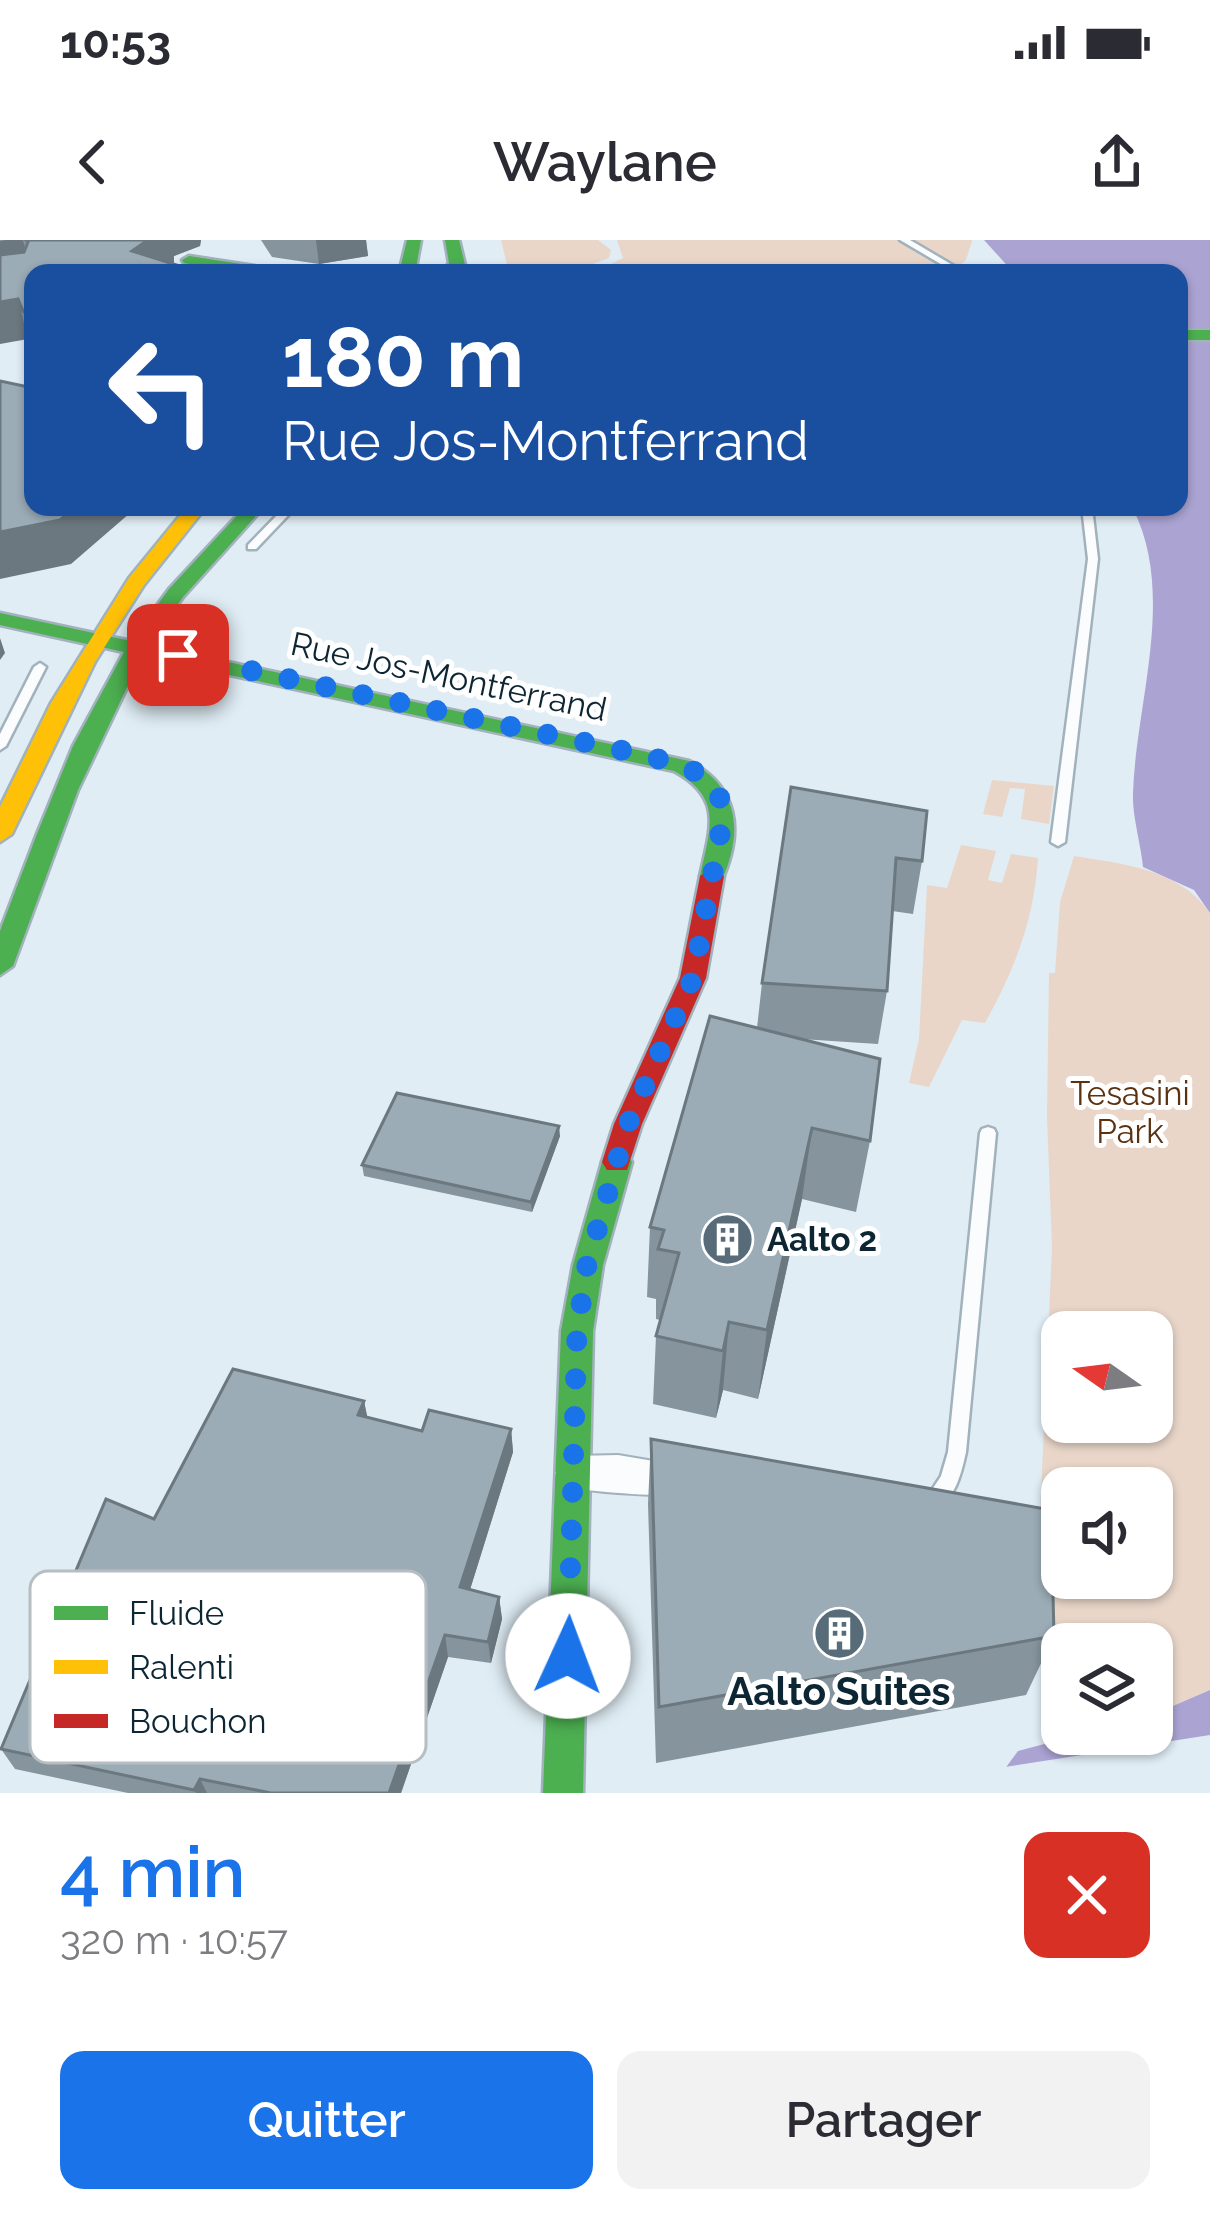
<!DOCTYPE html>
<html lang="fr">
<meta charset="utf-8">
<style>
:root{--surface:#fff;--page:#f2f2f3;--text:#2b2b33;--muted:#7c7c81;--accent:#1a73e8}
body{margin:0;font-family:Raleway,sans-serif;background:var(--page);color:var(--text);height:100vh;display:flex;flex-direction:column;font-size:45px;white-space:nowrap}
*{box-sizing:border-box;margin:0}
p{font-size:39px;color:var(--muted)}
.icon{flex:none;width:66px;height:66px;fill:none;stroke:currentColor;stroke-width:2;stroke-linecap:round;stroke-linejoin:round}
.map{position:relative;height:1553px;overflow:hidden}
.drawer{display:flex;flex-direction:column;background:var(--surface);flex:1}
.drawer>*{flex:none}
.top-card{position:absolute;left:24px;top:24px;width:1164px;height:252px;border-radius:24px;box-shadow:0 3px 9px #0004;background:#1a4fa0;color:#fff;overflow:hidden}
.needle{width:78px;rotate:284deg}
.tools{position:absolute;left:1041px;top:1071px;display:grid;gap:24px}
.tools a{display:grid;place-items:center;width:132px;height:132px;border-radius:24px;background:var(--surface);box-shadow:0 3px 9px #0004;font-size:60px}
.pin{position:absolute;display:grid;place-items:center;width:102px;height:102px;color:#fff;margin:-51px;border-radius:24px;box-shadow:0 6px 18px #0006}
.me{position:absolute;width:132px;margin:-66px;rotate:2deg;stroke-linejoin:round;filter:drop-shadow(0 0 9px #0008)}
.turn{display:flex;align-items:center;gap:42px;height:252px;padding:0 60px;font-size:54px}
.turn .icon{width:156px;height:156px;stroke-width:2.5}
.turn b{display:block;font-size:84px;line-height:102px}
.round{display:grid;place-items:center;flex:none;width:126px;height:126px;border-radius:24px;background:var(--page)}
.headline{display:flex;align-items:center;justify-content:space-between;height:204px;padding:0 60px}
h1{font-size:72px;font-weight:600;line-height:90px;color:var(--accent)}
.cta{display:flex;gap:24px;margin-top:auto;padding:24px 60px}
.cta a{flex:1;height:138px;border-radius:24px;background:var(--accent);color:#fff;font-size:48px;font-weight:600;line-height:138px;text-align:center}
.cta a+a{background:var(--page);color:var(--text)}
.status{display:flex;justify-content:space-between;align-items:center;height:84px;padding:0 60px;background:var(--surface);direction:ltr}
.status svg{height:33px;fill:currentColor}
header{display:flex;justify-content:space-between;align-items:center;height:156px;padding:0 60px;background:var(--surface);font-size:54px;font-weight:600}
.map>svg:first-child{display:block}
.green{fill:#e9d6c9;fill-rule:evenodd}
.water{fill:#aba3d2}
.pier{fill:#e0edf5}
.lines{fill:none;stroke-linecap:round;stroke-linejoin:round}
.lane-casing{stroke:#a1b2bc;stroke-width:5}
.street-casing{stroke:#a1b2bc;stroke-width:4}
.fast-casing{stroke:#a1b2bc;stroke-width:5}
.slow-casing{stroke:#a1b2bc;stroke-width:5}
.jam-casing{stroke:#a1b2bc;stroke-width:5}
.lane{fill:#fafcfe;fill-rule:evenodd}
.street{fill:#fafcfe;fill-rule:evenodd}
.fast{fill:#4caf50;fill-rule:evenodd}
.slow{fill:#ffc107;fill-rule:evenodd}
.jam{fill:#c62828;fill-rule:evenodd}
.wall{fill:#85949d}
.shaded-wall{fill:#6c787f}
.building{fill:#9bacb6;stroke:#6c787f;stroke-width:3}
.route{stroke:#1a73e8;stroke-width:21;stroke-dasharray:0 37.8}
.labels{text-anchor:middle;stroke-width:10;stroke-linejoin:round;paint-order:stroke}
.street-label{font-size:33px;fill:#0d2634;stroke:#fff}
.park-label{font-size:33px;fill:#5b3211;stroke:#fff}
.poi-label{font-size:33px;font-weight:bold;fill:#0d2634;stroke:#fff;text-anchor:start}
.near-poi-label{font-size:39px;font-weight:bold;fill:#0d2634;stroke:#fff}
.key{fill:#fff;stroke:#b6bec2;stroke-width:3}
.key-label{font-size:33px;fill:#0d2634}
</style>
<div class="status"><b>10:53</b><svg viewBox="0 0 49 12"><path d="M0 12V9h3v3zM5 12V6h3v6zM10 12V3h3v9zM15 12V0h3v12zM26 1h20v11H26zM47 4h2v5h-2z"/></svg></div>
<header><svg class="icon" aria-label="back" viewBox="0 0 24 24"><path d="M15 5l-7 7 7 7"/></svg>Waylane<svg class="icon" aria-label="share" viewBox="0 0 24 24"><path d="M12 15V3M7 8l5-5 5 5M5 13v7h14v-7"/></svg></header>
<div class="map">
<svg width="1210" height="1553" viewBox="0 0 1210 1553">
<rect width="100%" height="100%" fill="#e0edf5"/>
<!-- green -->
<g class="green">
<path d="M501,0h97l13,10 -2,8 -38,14 -62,1z"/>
<path d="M617,0h355v1l-6,19 -15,13h-358l30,-15z"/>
<path d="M992,540l62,6 -5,38 -28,-5 4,-30 -15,-1 -8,29 -19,-3z"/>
<path d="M961,605l35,6 -8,29 14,3 9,-29 27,4c-4,63 -23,110 -53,165l-23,-3 -33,67 -20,-4 10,-44 8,-154 20,3z"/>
<path d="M1074,616c50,8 105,13 136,57v777l-58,25v-71h-90v29l-17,-27 -9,-41 16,-357 -5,-131 2,-144h6l5,-71zM1062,1092h90v90h-90zM1062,1248h90v90h-90z"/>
</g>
<!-- water -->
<g class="water">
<path d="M984,0h226v673l-16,-23 -51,-23c-2,-23 -11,-51 -10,-74 3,-91 44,-200 -1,-286h47v-234h-165z"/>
<path d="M1210,1450v103h-223l31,-42 64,-17h70v-19z"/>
</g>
<!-- pier -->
<path class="pier" d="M1210,1495v58h-229l17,-25z"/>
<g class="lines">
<defs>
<g id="lane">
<path d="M900,0h10l56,33h-10z"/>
<path d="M285,267h11l-40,42h-8v-4z"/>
<path d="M1082,267h10l6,52 -33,283 -7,4 -7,-4 37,-283z"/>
<path d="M40,423l6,4 -40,79 -6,4v-16l34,-67z"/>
<path d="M988,887l6,2 2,4 -30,319c-5,23 -11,47 -32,59l-7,-3 -3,-6 17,-26 7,-24 32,-319 2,-4z"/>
</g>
<path id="street" d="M618,1215l83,14 5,12 -5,12c-16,6 -124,-1 -140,-8l-6,-12 6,-12 13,-5z"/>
<g id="fast">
<path d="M407,0h14l-6,33h-16z"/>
<path d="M445,0h14l8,33h-25l7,-10z"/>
<path d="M189,16l78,12 8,5h-35l-56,-10 -2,-3z"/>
<rect x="1179" y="90" width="31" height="10"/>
<path d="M245,267h19l-81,90 -34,48 540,116c50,26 55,71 32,121h-18l-3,-6c10,-47 24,-78 -26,-105l-532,-115 -64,134 -65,176 -13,9v-44l37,-97 36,-88 51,-94 -124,-27v-12l131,28 38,-52z"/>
<path d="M617,911l10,3 5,8 -29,103 -10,66 -10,462h-40l18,-462 12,-66 29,-103 5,-8z"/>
</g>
<path id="slow" d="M187,267h19l-62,78 -49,77 -83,172 -12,8v-35l51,-104 78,-125z"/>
<path id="jam" d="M712,628l12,8 -18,102 -64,146 -15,46h-20l-5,-8 12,-38 66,-146 20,-102z"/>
</defs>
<!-- lane casing -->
<use href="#lane" class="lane-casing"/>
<!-- street casing -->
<use href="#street" class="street-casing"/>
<!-- fast casing -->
<use href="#fast" class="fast-casing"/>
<!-- slow casing -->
<use href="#slow" class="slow-casing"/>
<!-- jam casing -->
<use href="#jam" class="jam-casing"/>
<!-- lane -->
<use href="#lane" class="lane"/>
<!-- street -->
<use href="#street" class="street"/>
<!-- fast -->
<use href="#fast" class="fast"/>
<!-- slow -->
<use href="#slow" class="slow"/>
<!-- jam -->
<use href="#jam" class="jam"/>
</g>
<!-- wall -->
<g class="wall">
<path d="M0,0h201l-1,6 -26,10v8l-141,9v76l-5,-10z"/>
<path d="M261,0h105l2,16 -49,8 -47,-7z"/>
<path d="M791,547l131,74 -9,53 -21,-3 -5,80 -9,53 -77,-5 69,102 -14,71 -54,-13 -44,200 -35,-9 -7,28 -63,-14 3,-68 4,-16 -4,-1v-20l-9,-2 3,-70 107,-199 5,-45z"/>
<path d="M560,896l-28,76 -168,-36 -2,-11z"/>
<path d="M364,1161l3,16 55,14 89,-2 2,23 -43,137 29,8 3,22 -11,44 -43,-6 -47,136h-273l-113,-24 -14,-20 153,-230z"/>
<path d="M651,1199l403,197 -28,59 -370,68 -8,-259z"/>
</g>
<!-- shaded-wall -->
<g class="shaded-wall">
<path d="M7,0h16l9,36 -32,5v-40z"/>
<path d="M148,0h53l-1,6 -26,10v9l-42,-14z"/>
<path d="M316,0h50l2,16 -49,8z"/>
<path d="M18,59l10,40 -28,5v-42z"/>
<path d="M33,69v39l-10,-37z"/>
<path d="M76,267h61l-66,57 -71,15v-47z"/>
<path d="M0,398l5,15 -5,7z"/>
<path d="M559,886l1,10 -28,76 -1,-10z"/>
<path d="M812,888l-10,71 -44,200 9,-69z"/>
<path d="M729,1082l-6,68 -7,28 7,-67z"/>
<path d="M364,1161l5,24 -11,-10z"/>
<path d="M511,1189l2,23 -49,157 -4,-22z"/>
<path d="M499,1357l3,22 -11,44 -3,-21z"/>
<path d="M445,1395l3,22 -47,136h-12z"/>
<path d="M200,1539l7,14h-11l-2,-3z"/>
</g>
<!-- building -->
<g class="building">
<path d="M26,0h122l-16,11 70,22h-169v36l-10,2 -5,-12 -18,3v-47l24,-3 4,-10z"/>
<path d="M0,141l33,7v119h43l-16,13 -60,12z"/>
<path d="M791,547l136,24 -5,50 -26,-3 -9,133 -125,-8z"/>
<path d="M710,776l170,43 -10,82 -58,-13 -45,202 -38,-8 -6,29 -67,-15 23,-83 -21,-4 6,-19 -14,-3z"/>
<path d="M397,853l162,33 -28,76 -169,-37z"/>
<path d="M233,1129l131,32 -6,14 64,16 7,-21 82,19 -51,158 39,10 -11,45 -43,-7 -56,158h-118l-71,-14 -6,11 -193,-41 105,-250 48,20z"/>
<path d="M651,1199l400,71 3,126 -395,71z"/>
</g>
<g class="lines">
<!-- route -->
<path class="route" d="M178,415l461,99c37,10 79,15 85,60l-31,164 -65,146 -41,141 -10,66 -9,325"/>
</g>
<!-- icons -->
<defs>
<symbol id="building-disc" viewBox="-11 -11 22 22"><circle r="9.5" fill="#576c78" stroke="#fff"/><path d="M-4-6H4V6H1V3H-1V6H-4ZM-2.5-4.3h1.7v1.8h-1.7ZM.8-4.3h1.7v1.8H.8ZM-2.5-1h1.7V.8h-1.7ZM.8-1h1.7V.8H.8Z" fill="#fff"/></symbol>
</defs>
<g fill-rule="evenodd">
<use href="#building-disc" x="698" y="970" width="59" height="59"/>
<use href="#building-disc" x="810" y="1364" width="59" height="59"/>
</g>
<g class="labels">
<!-- street labels -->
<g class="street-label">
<text transform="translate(449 436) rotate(12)" y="12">Rue Jos-Montferrand</text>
</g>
<!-- park labels -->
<g class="park-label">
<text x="1130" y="865">Tesasini<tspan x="1130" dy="38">Park</tspan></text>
</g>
<!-- poi labels -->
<g class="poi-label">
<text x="767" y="1011">Aalto 2</text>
</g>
<!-- near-poi labels -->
<g class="near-poi-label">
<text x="839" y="1465">Aalto Suites</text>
</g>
</g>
<!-- legend -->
<rect x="30" y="1331" width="396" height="192" rx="18" class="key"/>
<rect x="54" y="1366" width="54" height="14" fill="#4caf50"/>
<rect x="54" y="1420" width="54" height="14" fill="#ffc107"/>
<rect x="54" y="1474" width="54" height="14" fill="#c62828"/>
<g class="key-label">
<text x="129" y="1385">Fluide</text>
<text x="129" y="1439">Ralenti</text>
<text x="129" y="1493">Bouchon</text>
</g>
</svg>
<div class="tools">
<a><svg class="needle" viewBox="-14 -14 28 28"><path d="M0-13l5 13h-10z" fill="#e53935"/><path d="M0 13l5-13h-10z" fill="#7c7c81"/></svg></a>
<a><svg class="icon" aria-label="sound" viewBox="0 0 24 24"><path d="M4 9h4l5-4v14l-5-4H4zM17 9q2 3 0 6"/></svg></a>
<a><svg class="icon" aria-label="layers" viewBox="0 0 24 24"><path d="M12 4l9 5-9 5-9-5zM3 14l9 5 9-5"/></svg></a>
</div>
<div class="pin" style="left:178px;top:415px;background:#d93025"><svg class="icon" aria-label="arrive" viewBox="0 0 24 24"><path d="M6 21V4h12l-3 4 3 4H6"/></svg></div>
<svg class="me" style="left:568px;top:1416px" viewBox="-20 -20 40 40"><circle r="19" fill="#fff"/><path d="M0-13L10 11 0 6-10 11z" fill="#1a73e8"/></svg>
<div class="top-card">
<div class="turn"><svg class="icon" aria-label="left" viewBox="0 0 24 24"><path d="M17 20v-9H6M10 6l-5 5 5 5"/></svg><div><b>180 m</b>Rue Jos-Montferrand</div></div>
</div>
</div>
<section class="drawer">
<div class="headline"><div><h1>4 min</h1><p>320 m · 10:57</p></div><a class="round" style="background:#d93025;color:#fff"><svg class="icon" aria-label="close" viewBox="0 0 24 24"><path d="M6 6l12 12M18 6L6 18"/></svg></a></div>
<div class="cta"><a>Quitter</a><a>Partager</a></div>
</section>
